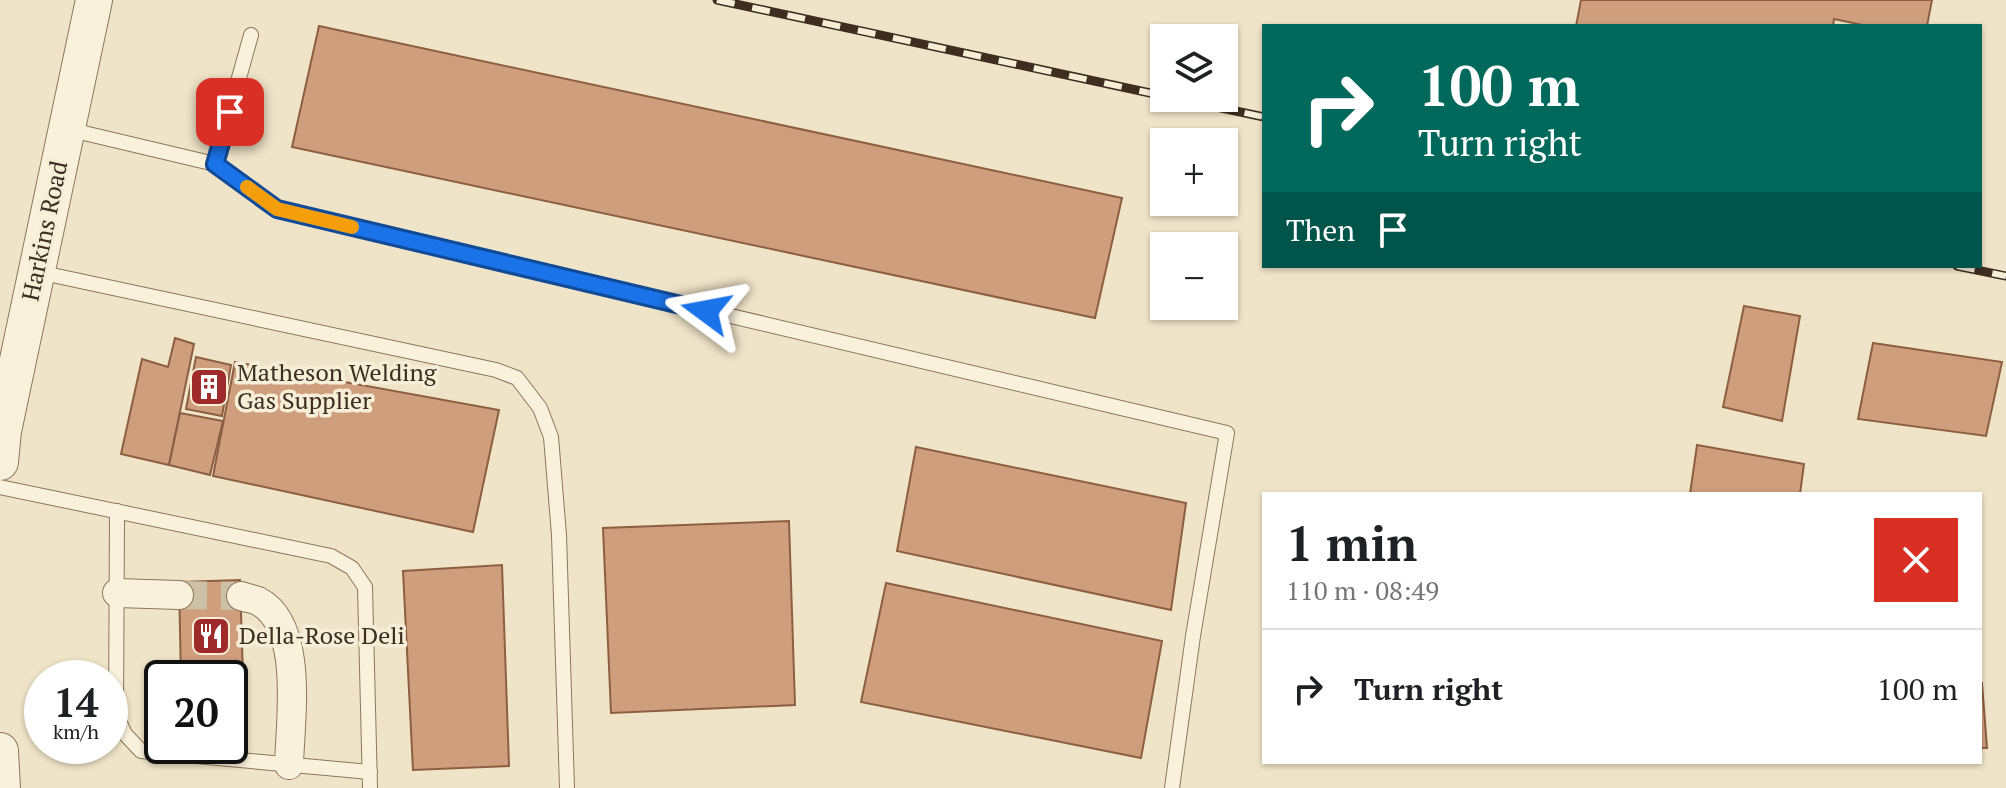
<!DOCTYPE html>
<meta charset="utf-8">
<style>
:root{--surface:#fff;--page:#f2f2f2;--text:#202124;--muted:#757577;--line:#e0e0e0}
body{margin:0;font-family:"PT Serif",serif;background:var(--page);color:var(--text);height:100vh;display:flex;flex-direction:column;font-size:30px;white-space:nowrap}
*{box-sizing:border-box;margin:0}
p{font-size:26px;color:var(--muted)}
.icon{flex:none;width:44px;height:44px;fill:none;stroke:currentColor;stroke-width:2;stroke-linecap:round;stroke-linejoin:round}
.map{position:relative;flex:1;overflow:hidden}
.drawer{position:absolute;left:1262px;top:492px;width:720px;height:272px;display:flex;flex-direction:column;background:var(--surface);border-radius:0px;box-shadow:0 2px 6px #0004}
.drawer>*{flex:none}
.hud{position:absolute;left:1262px;top:24px;width:720px;height:244px;border-radius:0px;box-shadow:0 2px 6px #0004;background:#00695c;color:#fff;overflow:hidden}
.controls{position:absolute;left:1150px;top:24px;display:grid;gap:16px}
.controls a{display:grid;place-items:center;width:88px;height:88px;border-radius:0px;background:var(--surface);box-shadow:0 2px 6px #0004;font-size:40px}
.speed{position:absolute;left:24px;top:660px;display:flex;gap:16px;font-size:40px;font-weight:700;text-align:center}
.speed>*{display:grid;place-content:center;width:104px;height:104px;border-radius:50%;background:var(--surface);box-shadow:0 2px 6px #0004;line-height:1}
.speed small{font-size:20px;font-weight:400}
.speed .limit{border:4px solid #111;border-radius:12px;background:#fff;color:#111}
.pin{position:absolute;display:grid;place-items:center;width:68px;height:68px;color:#fff;margin:-34px;border-radius:16px;box-shadow:0 4px 12px #0006}
.me{position:absolute;width:88px;margin:-44px;rotate:283deg;stroke-linejoin:round;filter:drop-shadow(0 0 6px #0008)}
.turn{display:flex;align-items:center;gap:28px;height:168px;padding:0 24px;font-size:36px}
.turn .icon{width:104px;height:104px;stroke-width:2.5}
.turn b{display:block;font-size:56px;line-height:68px}
.then{display:flex;align-items:center;height:76px;padding:0 24px;background:#0003;gap:16px;font-size:30px}
.round{display:grid;place-items:center;flex:none;width:84px;height:84px;border-radius:0px;background:var(--page)}
.summary{display:flex;align-items:center;justify-content:space-between;height:136px;padding:0 24px}
h1{font-size:48px;font-weight:800;line-height:60px}
ul{padding:0;list-style:none}
li{display:flex;align-items:center;gap:24px;height:120px;padding:0 24px;border-top:2px solid var(--line)}
li div{flex:1}
li b{display:block;font-size:30px}
li em{font-style:normal}
.map>svg:first-child{display:block}
.building{fill:#cf9f7d;stroke:#8d5f41;stroke-width:2}
.lines{fill:none;stroke-linecap:round;stroke-linejoin:round}
.minor-tunnel{stroke:#ccc0a6;stroke-width:28;stroke-dasharray:28 14;stroke-linecap:butt}
.service-casing{stroke:#8d765c;stroke-width:16}
.minor-casing{stroke:#8d765c;stroke-width:30}
.tertiary-casing{stroke:#8d765c;stroke-width:38}
.service{stroke:#faf1dc;stroke-width:14}
.minor{stroke:#faf1dc;stroke-width:28}
.tertiary{stroke:#faf1dc;stroke-width:36}
.rail-casing{stroke:#3d2e20;stroke-width:9}
.rail{stroke:#f7eed8;stroke-width:6;stroke-dasharray:18;stroke-linecap:butt}
.route-casing{stroke:#114b97;stroke-width:20}
.route{stroke:#1a73e8;stroke-width:14}
.slow{stroke:#f59e0b;stroke-width:14}
.labels{text-anchor:middle;stroke-width:7;stroke-linejoin:round;paint-order:stroke}
.street-label{font-size:24px;fill:#3d2e20;stroke:#f7eed8}
.poi-label{font-size:24px;fill:#3d2e20;stroke:#f7eed8;text-anchor:start}
</style>
<div class="map">
<svg width="2006" height="788" viewBox="0 0 2006 788">
<rect width="100%" height="100%" fill="#f0e4c8"/>
<!-- building -->
<g class="building">
<path d="M1581,0h351l-5,26h-60l-33,-7 -1,7h-257z"/>
<path d="M319,26l803,172 -27,120 -803,-171z"/>
<path d="M1744,306l56,10 -18,105 -59,-14z"/>
<path d="M175,338l19,6 -25,121 -48,-11 21,-95 26,8z"/>
<path d="M1873,343l129,19 -16,74 -128,-17z"/>
<path d="M196,357l35,8 -9,51 -36,-7z"/>
<path d="M235,362l264,48 -26,122 -260,-56z"/>
<path d="M180,413l43,8 -13,54 -41,-10z"/>
<path d="M1697,445l107,19 -4,30h-110z"/>
<path d="M916,447l270,56 -15,107 -274,-59z"/>
<path d="M789,521l6,184 -184,8 -8,-185z"/>
<path d="M502,565l7,201 -96,4 -10,-199z"/>
<path d="M240,580l3,97 -62,1 -2,-96z"/>
<path d="M886,583l276,58 -21,117 -280,-56z"/>
<path d="M1980,683h2l5,65h-7z"/>
</g>
<g class="lines">
<!-- minor-tunnel -->
<path class="minor-tunnel" d="M179,595l62,1"/>
<defs>
<g id="service">
<path d="M67,129l148,35 36,-129"/>
<path d="M215,164l62,45 950,224 -34,203 -21,152"/>
<path d="M38,272l458,98 21,8 23,30 11,29 8,98 8,253"/>
<path d="M0,487l331,69 21,12 13,19 5,201"/>
<path d="M117,511l-1,204 9,19 16,17 229,21"/>
</g>
<g id="minor">
<path d="M117,593l62,2"/>
<path d="M241,596c5,2 12,3 17,5 47,24 32,121 31,164"/>
</g>
<g id="tertiary">
<path d="M0,462l3,-31 91,-431"/>
<path d="M0,751l2,37"/>
</g>
</defs>
<!-- service casing -->
<use href="#service" class="service-casing"/>
<!-- minor casing -->
<use href="#minor" class="minor-casing"/>
<!-- tertiary casing -->
<use href="#tertiary" class="tertiary-casing"/>
<!-- service -->
<use href="#service" class="service"/>
<!-- minor -->
<use href="#minor" class="minor"/>
<!-- tertiary -->
<use href="#tertiary" class="tertiary"/>
<defs>
<g id="rail">
<path d="M717,0l447,96"/>
<path d="M1174,98l90,19"/>
<path d="M1957,266l49,10"/>
</g>
</defs>
<!-- rail casing -->
<use href="#rail" class="rail-casing"/>
<!-- rail -->
<use href="#rail" class="rail"/>
</g>
<g class="lines">
<defs>
<path id="route" d="M230,112l-15,52 62,45 429,102"/>
</defs>
<!-- route casing -->
<use href="#route" class="route-casing"/>
<!-- route -->
<use href="#route" class="route"/>
<!-- slow -->
<path class="slow" d="M247,187l30,22 75,18"/>
</g>
<!-- icons -->
<defs>
<symbol id="building-square" viewBox="-11 -11 22 22"><rect x="-9" y="-9" width="18" height="18" rx="4" fill="#9e2a2b" stroke="#f7eed8"/><path d="M-4-6H4V6H1V3H-1V6H-4ZM-2.5-4.3h1.7v1.8h-1.7ZM.8-4.3h1.7v1.8H.8ZM-2.5-1h1.7V.8h-1.7ZM.8-1h1.7V.8H.8Z" fill="#fff"/></symbol>
<symbol id="restaurant-square" viewBox="-11 -11 22 22"><rect x="-9" y="-9" width="18" height="18" rx="4" fill="#9e2a2b" stroke="#f7eed8"/><path d="M-5-6h1v4h1v-4h1v4h1v-4h1v5L-1.5 .5V6h-2V.5L-5-1ZM5-6V6H3V1.5H1.5Q1.5-4 5-6Z" fill="#fff"/></symbol>
</defs>
<g fill-rule="evenodd">
<use href="#building-square" x="187" y="365" width="44" height="44"/>
<use href="#restaurant-square" x="189" y="614" width="44" height="44"/>
</g>
<g class="labels">
<!-- street labels -->
<g class="street-label">
<text transform="translate(45 231) rotate(-78)" y="8">Harkins Road</text>
</g>
<!-- poi labels -->
<g class="poi-label">
<text x="237" y="381">Matheson Welding<tspan x="237" dy="28">Gas Supplier</tspan></text>
<text x="239" y="644">Della-Rose Deli</text>
</g>
</g>
</svg>
<div class="controls">
<a><svg class="icon" aria-label="layers" viewBox="0 0 24 24"><path d="M12 4l9 5-9 5-9-5zM3 14l9 5 9-5"/></svg></a>
<a>+</a>
<a>−</a>
</div>
<div class="speed"><div>14<small>km/h</small></div><div class="limit">20</div></div>
<div class="pin" style="left:230px;top:112px;background:#d93025"><svg class="icon" aria-label="arrive" viewBox="0 0 24 24"><path d="M6 21V4h12l-3 4 3 4H6"/></svg></div>
<svg class="me" style="left:706px;top:311px" viewBox="-20 -20 40 40"><path d="M0-17L14 15 0 8-14 15z" fill="#1a73e8" stroke="#fff" stroke-width="4"/></svg>
<div class="hud">
<div class="turn"><svg class="icon" aria-label="right" viewBox="0 0 24 24"><path d="M7 20v-9h11M14 6l5 5-5 5"/></svg><div><b>100 m</b>Turn right</div></div>
<div class="then">Then<svg class="icon" aria-label="arrive" viewBox="0 0 24 24"><path d="M6 21V4h12l-3 4 3 4H6"/></svg></div>
</div>
<section class="drawer">
<div class="summary"><div><h1>1 min</h1><p>110 m · 08:49</p></div><a class="round" style="background:#d93025;color:#fff"><svg class="icon" aria-label="close" viewBox="0 0 24 24"><path d="M6 6l12 12M18 6L6 18"/></svg></a></div>
<ul>
<li><svg class="icon" aria-label="right" viewBox="0 0 24 24"><path d="M7 20v-9h11M14 6l5 5-5 5"/></svg><div><b>Turn right</b></div><em>100 m</em></li>
</ul>
</section>
</div>
